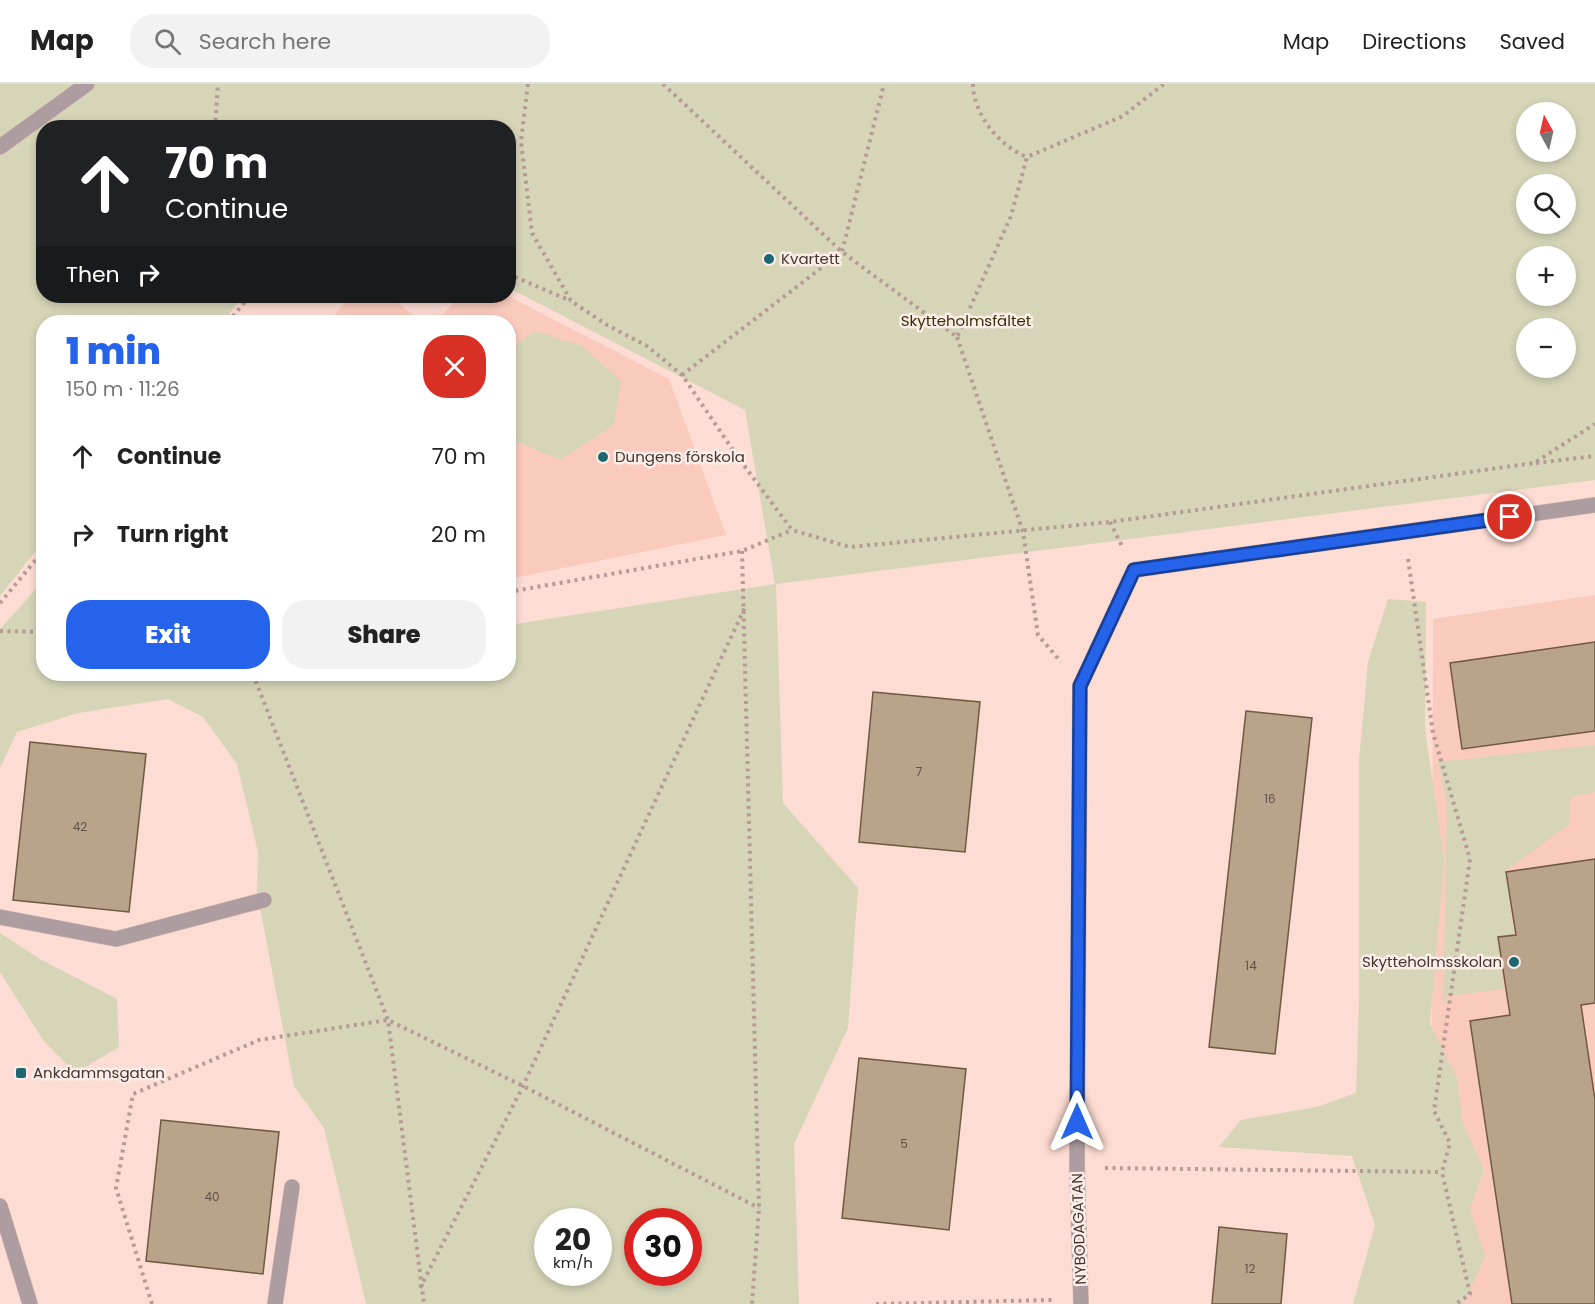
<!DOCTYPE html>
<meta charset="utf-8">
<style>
:root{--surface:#fff;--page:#f2f2f2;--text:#222;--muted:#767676;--line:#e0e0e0;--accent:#2563eb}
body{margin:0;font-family:Poppins,sans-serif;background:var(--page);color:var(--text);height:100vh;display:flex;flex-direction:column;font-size:22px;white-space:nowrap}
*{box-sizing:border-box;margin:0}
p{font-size:20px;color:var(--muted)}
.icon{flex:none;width:33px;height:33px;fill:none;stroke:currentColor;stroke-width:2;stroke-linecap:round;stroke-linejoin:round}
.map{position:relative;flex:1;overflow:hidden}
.drawer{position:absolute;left:36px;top:231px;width:480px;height:366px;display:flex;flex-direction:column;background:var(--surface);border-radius:24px;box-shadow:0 3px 9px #0003}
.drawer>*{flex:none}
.top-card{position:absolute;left:36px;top:36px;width:480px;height:183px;border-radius:24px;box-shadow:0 3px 9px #0003;background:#202124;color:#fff;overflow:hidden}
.needle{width:39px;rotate:352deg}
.tools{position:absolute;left:1516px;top:18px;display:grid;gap:12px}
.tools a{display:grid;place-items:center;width:60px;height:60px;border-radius:50%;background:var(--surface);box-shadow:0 3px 9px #0003;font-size:30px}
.speed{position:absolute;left:534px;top:1124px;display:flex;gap:12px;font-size:30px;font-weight:700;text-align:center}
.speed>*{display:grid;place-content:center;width:78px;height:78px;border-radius:50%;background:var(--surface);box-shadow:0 3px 9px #0003;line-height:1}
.speed small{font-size:15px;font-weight:400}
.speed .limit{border:9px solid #d22;background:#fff;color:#111}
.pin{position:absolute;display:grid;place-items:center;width:51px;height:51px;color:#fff;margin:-26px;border:3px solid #fff;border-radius:50%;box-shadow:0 2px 6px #0007}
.me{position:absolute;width:66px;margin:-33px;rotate:0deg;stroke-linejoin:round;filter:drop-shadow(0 0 4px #0008)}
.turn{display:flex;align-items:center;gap:21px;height:126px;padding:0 30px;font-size:27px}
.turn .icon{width:78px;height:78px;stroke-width:2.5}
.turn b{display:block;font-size:42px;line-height:51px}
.then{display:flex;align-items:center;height:57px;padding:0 30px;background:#0003;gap:12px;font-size:22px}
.round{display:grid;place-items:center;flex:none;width:63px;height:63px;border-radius:24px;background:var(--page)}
.head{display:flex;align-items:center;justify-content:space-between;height:102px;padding:0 30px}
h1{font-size:36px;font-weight:800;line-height:45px;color:var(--accent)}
.button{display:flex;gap:12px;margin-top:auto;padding:12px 30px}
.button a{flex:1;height:69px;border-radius:24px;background:var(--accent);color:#fff;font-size:24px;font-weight:800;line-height:69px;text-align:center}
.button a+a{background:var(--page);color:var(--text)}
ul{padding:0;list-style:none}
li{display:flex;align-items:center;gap:18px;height:78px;padding:0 30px}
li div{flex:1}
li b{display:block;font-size:22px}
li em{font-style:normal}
header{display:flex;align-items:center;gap:36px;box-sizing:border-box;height:84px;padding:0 30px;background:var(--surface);border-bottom:2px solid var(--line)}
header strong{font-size:28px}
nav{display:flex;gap:33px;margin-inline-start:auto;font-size:21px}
.search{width:420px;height:54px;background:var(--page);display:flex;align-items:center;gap:15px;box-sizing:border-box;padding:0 21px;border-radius:24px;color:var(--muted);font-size:22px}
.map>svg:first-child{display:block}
.built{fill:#facabd}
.green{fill:#d6d5b8;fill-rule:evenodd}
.building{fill:#b9a38b;stroke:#6f5940;stroke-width:1.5}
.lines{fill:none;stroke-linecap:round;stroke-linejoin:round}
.lane-casing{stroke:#d7bab2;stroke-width:16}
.street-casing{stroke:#d7bab2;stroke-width:16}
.path{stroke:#b49b94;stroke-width:4;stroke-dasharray:3 4.5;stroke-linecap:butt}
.lane{stroke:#ad9ca0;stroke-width:15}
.street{stroke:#ad9ca0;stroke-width:15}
.route-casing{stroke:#184099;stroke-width:15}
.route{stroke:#2563eb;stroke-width:10}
.poi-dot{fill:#1c6771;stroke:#fdede8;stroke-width:2}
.labels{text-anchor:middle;stroke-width:5;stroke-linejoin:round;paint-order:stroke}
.number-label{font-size:12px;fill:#615047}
.poi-label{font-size:15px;fill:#443430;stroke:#fdede8;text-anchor:start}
.park-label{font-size:15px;fill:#343007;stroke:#fdede8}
.street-label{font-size:15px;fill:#443430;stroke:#fdede8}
</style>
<header>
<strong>Map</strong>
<div class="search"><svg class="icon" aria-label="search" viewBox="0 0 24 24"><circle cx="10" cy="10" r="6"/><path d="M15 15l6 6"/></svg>Search here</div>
<nav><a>Map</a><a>Directions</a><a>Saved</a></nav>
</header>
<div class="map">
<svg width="1595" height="1220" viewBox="0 0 1595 1220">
<rect width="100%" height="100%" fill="#fcdcd3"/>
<!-- built -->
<g class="built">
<path d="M351,212h39l32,26h-94z"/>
<path d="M460,212h48l161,83 57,156 -217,44 -1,-257h-73z"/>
<path d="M1595,511v709h-164l2,-685z"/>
</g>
<!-- green -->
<g class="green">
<path d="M0,0h1595v396l-819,104 7,219 75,85 -10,140 -54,116 5,160h-433l-42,-176 -30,-42 -37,-194 1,-40 -21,-88 -34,-47 -35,-18 -90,14 -61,19 -17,36v-139l43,-48 1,93h464l1,-49 266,-41 -30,-174 -236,-122 -1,-160h-464v168h200l-22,26h-178l-1,220 -43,54zM1527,28h39v40h-39zM1527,100h39v40h-39zM1527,172h39v40h-39zM1527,244h39v40h-39zM548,1137h50v51h-50zM638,1137h50v51h-50z"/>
<path d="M535,247l47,15 39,35 -7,44 -54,35 -51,-22v-88z"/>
<path d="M1388,515l38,3 -1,127 19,132 -14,163 28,56 4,41 22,49 -14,39 15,48 -21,47h-111l22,-79 -23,-69 -133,-9 22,-27 76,-13 39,-14 3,-91v-241l9,-99z"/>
<path d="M1595,661v47l-25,5v27l-65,47 9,63 -16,4 6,51 -57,7 -4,9 4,-202 -9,-41z"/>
<path d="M0,849l40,26 77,40 2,48 -44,26 -32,-33 -43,-68z"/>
</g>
<!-- building -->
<g class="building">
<path d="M1595,558v89l-133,18 -12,-86z"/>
<path d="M873,608l107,10 -15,150 -106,-10z"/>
<path d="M1246,627l66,7 -37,336 -66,-7z"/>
<path d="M30,658l116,12 -17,158 -116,-12z"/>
<path d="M1595,775v144l-14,2 14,95v204h-83l-42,-283 40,-6 -12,-78 18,-2 -10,-63z"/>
<path d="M859,974l107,11 -17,161 -107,-12z"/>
<path d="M161,1036l118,12 -16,142 -117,-13z"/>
<path d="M1219,1143l68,7 -6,70h-69z"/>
</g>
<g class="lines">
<defs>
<g id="lane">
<path d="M0,63l87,-63"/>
<path d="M1080,602l54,-116 461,-65"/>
<path d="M0,833l116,22 148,-39"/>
<path d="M275,1220l17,-117"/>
</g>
<g id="street">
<path d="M1080,602l-3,482 4,136"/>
<path d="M0,1122l30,98"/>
</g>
</defs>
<!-- lane casing -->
<use href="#lane" class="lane-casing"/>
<!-- street casing -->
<use href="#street" class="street-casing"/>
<!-- path -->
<g class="path">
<path d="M528,0l-7,57 11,92 39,68 36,24 40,21 35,29 55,81 55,74 58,17 260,-25 424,-59 61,-39"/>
<path d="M663,0l179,168 115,85 54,-121 16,-59 96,-41 41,-32"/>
<path d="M973,0c0,30 26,62 54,73"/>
<path d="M215,44l3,-44"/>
<path d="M508,190l63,27"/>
<path d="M228,238l22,-26"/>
<path d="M957,253l66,195 15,103 23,27"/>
<path d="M682,291l160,-123 42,-168"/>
<path d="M1536,379l59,-7"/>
<path d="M1110,438l12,24"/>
<path d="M742,467l17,657 -7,96"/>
<path d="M1408,475l25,174 37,126 -36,252 16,32 -8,29 28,122 -14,10"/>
<path d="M508,508l234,-41 50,-21"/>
<path d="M0,519l44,-53"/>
<path d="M0,547l44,1"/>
<path d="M253,590l135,346 36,284"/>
<path d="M1105,1084l337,4"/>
<path d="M420,1204l103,-202 222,-479"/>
<path d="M152,1220l-36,-116 17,-94 126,-54 129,-20 135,66 236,122"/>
<path d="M876,1220l176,-4"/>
</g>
<!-- lane -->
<use href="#lane" class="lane"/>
<!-- street -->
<use href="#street" class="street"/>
</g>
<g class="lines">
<defs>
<path id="route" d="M1077,1038l3,-436 54,-116 376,-53"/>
</defs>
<!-- route casing -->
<use href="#route" class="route-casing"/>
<!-- route -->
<use href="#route" class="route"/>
</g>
<!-- markers -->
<g class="poi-dot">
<circle cx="769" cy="175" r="6"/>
<circle cx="603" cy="373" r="6"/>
<circle cx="1514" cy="878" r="6"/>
<rect x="15" y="983" width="12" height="12" rx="3"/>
</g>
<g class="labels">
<!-- number labels -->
<g class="number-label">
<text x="919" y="692">7</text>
<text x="1270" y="719">16</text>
<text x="80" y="747">42</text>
<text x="1251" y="886">14</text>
<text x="904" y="1064">5</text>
<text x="212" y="1117">40</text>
<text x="1250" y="1189">12</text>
</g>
<!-- poi labels -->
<g class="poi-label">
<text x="781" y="180">Kvartett</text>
<text x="615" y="378">Dungens förskola</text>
<text x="1502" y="883" text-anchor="end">Skytteholmsskolan</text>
<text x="33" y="994">Ankdammsgatan</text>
</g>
<!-- park labels -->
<g class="park-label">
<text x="966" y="242">Skytteholmsfältet</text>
</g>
<!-- street labels -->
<g class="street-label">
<text transform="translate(1079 1145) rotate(-92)" y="5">NYBODAGATAN</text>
</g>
</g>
</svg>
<div class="tools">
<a><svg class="needle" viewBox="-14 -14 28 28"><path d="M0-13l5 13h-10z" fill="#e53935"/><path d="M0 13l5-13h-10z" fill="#767676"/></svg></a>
<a><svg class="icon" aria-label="search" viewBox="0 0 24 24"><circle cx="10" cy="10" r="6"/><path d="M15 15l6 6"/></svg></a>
<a>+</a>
<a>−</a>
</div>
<div class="speed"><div>20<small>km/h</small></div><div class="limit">30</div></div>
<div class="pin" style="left:1510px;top:433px;background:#d93025"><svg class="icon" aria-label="arrive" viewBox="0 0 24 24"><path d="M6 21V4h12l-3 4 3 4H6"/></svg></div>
<svg class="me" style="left:1077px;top:1038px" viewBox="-20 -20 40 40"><path d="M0-17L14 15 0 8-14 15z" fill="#2563eb" stroke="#fff" stroke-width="4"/></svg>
<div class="top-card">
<div class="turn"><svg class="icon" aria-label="ahead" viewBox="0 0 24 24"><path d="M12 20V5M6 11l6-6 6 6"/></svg><div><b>70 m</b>Continue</div></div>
<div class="then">Then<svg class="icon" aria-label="right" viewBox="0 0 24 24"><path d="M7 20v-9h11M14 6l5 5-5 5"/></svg></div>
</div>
<section class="drawer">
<div class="head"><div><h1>1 min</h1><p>150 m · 11:26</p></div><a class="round" style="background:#d93025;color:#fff"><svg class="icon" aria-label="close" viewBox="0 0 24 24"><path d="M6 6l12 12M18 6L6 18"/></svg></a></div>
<ul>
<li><svg class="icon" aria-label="ahead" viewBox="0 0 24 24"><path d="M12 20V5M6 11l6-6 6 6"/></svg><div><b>Continue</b></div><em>70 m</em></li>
<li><svg class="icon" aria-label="right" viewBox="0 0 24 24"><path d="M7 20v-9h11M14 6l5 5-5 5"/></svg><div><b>Turn right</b></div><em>20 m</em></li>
</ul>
<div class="button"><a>Exit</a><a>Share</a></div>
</section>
</div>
